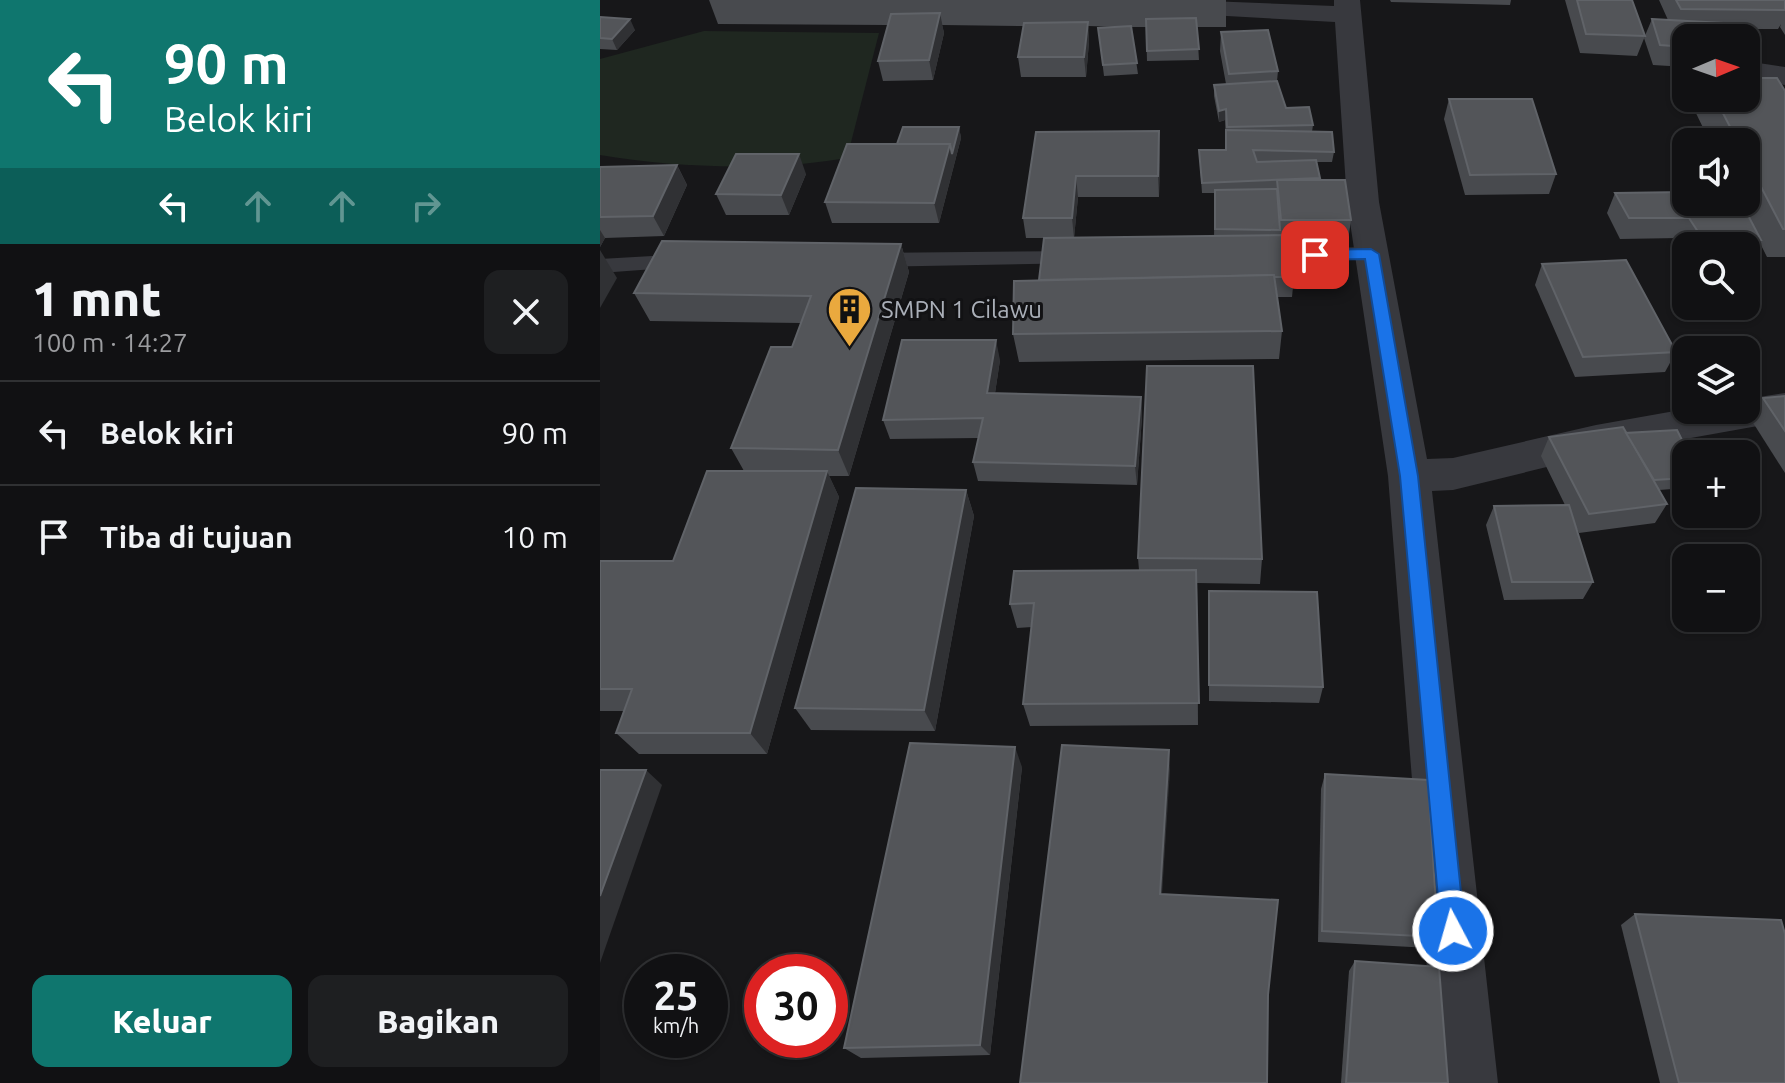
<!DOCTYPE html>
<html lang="id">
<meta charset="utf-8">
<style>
:root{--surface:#111113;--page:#1e1f21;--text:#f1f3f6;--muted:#9c9da0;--line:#303133;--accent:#0f766e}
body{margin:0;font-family:Ubuntu,sans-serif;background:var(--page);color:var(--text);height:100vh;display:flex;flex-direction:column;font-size:30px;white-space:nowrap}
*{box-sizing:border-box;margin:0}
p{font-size:26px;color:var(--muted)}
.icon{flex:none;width:44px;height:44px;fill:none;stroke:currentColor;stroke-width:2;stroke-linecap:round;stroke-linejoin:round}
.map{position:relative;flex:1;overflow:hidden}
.sheet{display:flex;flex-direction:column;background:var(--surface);width:600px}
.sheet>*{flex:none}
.top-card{background:#0f766e;color:#fff;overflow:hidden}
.needle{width:52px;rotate:88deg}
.buttons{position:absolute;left:1072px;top:24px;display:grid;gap:16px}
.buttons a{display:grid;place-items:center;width:88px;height:88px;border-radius:16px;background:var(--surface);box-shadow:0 2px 6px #0004,0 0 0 2px var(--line);font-size:40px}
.speed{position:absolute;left:24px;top:954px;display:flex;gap:16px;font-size:40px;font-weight:700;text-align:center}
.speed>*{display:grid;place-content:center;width:104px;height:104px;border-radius:50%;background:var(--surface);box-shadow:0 2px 6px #0004,0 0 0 2px var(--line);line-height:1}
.speed small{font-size:20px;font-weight:400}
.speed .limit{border:12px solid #d22;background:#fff;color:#111}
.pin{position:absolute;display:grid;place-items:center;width:68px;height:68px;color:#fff;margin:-34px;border-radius:16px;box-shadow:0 4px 12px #0006}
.me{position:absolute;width:88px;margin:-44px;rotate:354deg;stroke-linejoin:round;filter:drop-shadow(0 0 6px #0008)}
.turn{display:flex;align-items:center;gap:28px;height:168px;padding:0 32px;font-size:36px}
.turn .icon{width:104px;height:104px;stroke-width:2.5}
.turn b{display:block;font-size:56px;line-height:68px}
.lanes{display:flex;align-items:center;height:76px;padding:0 32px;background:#0003;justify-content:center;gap:40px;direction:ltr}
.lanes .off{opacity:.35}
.round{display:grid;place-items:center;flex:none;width:84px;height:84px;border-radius:16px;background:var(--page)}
.head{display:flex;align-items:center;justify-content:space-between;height:136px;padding:0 32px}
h1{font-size:48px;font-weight:800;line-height:60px}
.action{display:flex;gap:16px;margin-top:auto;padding:16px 32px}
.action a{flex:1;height:92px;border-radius:16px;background:var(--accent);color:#fff;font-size:32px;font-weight:800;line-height:92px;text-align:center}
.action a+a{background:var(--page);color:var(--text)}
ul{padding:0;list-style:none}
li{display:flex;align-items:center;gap:24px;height:104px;padding:0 32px;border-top:2px solid var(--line)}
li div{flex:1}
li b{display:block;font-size:30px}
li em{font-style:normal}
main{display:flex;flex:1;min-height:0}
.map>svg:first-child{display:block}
.green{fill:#1f2720}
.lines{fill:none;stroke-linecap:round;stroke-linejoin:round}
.service{fill:#38393e;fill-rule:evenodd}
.minor{fill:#38393e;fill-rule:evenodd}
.wall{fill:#484a4e}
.shaded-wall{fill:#303134}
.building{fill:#535559;stroke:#606368;stroke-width:2}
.route{fill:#1a73e8;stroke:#114b97;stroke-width:2}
.labels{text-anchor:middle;stroke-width:6;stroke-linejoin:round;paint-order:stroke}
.poi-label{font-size:24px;fill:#aaafb8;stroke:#121214;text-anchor:start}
</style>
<main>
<section class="sheet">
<div class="top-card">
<div class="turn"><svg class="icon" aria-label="left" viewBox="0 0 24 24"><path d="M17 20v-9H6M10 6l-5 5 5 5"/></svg><div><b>90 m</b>Belok kiri</div></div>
<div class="lanes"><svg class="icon" aria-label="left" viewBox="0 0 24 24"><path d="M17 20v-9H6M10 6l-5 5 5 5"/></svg><svg class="icon off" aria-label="ahead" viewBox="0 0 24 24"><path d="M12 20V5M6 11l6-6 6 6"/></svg><svg class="icon off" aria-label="ahead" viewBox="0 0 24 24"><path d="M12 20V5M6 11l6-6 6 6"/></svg><svg class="icon off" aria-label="right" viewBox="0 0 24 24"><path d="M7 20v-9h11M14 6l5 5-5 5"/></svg></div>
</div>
<div class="head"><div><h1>1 mnt</h1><p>100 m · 14:27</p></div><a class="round"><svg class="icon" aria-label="close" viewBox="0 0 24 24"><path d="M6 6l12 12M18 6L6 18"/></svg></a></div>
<ul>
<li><svg class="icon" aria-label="left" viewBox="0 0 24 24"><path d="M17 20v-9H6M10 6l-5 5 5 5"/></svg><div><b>Belok kiri</b></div><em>90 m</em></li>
<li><svg class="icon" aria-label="arrive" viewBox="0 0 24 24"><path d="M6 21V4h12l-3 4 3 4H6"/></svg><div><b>Tiba di tujuan</b></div><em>10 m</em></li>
</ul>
<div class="action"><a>Keluar</a><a>Bagikan</a></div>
</section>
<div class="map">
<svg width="1185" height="1083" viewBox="0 0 1185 1083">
<rect width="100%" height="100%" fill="#171719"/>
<!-- green -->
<path class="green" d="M104,31l175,2 -32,125c-75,13 -172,10 -247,-3v-96z"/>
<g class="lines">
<!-- service -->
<g class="service">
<path d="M771,247l8,2 3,5 -3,5 -127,4 -8,-2 -3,-5 3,-5 8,-2z"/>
<path d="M479,251l8,2 3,5 -3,5 -219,4 -8,-2 -3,-5 3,-5 8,-2z"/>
<path d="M87,254l8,2 3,5 -3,5 -95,7v-14z"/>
</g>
<!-- minor -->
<g class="minor">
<path d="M583,0l151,6v-6h26l19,202 48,257 26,-1 143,-33 90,-16 60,1v-11l39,-6v28l-189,34 -143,35 -21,1 66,592h-62l-48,-607 -41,-274 -12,-180 -144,-8 -9,-2 -4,-6z"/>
<path d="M1152,62l33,5v18l-39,-7v-14z"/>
</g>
</g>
<!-- wall -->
<g class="wall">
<path d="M109,0h517v27h-29l2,33 -52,1 -1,-34h-15l7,47 -34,2 -6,-48 23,-1 -33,-1 1,16 -3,35h-65l-3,-20 6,-31 -82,-1 2,8 -11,47 -50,1 -5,-20 10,-36 -170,-1z"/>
<path d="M790,0h121l-1,5 -119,-3z"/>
<path d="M965,0h67l13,36 -8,20 -57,-3z"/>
<path d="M1059,0h126v35l-5,-8 1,-3 -3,5h-53l-39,9v29l-33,-2 -9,-27 8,-19 16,1z"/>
<path d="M0,17l35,13 -18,20 -17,-1z"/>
<path d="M621,32l57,39 -1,10 9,27 27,17 -1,7 22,20 -2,10h-15l3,18 31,40 -3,21h-59l5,36 -2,20h-15l5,34 -3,28 -260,3 -6,-28 26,-54 12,-42h-25l-3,-20 13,-86 124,20 -1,45h-81l-4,41 140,-2 1,-43h-13l-3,-43h27l-1,-30 -6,2 -5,-26v-11l12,-1 -6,-33z"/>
<path d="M1185,91v166h-18l-7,-14 -10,17h-4v-14h-60v3l-7,-11 -59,1 -13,-26 8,-20 71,9h60v-60h-36l-18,-37 3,-7h51z"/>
<path d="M849,99l107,75 -7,20 -84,1 -21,-76z"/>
<path d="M359,127l2,11 -22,85h-107l-7,-21 72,-58z"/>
<path d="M77,165l10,20 -23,51 -59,2 -5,9v-80z"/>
<path d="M206,174l-17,41h-63l-10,-21z"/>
<path d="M301,244l8,28 -60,204h-20l10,21 -72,257h-128l-23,-21 8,-22h-24v-150h73l71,-90 -13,-23 61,-101 9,-24 -151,-2 -16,-28z"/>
<path d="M942,264l134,88 -11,20 -90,5 -40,-92z"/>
<path d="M400,360l-5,33 146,4 1,20 -5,68 -159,-4 -5,-19 5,-24 -88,1 -7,-19z"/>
<path d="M1185,396v77l-35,-55 13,-20z"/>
<path d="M1026,433l60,21v34l-27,2 8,14 -12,19 -76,10 -3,-6 17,55 -10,17 -79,1 -18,-75 8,-19 71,-1 -24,-49 8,-19z"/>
<path d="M366,490l8,26 -39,215 -124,-1 -16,-22z"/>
<path d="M538,558l124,1 -2,25 -63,-1 1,142 -168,1 -7,-22 9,-77 -15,1 -7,-24 129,-34z"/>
<path d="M609,609l114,78 -4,16 -110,-2z"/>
<path d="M422,767l-32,288 -129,3 -17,-10z"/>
<path d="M725,774l113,163 -8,11 -112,-6 3,-153z"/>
<path d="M1035,914l150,169h-125l-39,-158z"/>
<path d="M755,961l93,122h-107l8,-112z"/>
</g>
<!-- shaded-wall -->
<g class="shaded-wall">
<path d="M340,13l4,20 -11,47 -4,-20z"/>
<path d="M30,19l5,11 -18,20 -5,-11z"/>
<path d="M488,22l1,20 -3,35 -2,-20z"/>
<path d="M626,109l-1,11 -6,2v-11z"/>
<path d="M359,127l2,11 -22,85 -5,-20 16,-59z"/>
<path d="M559,131l1,21 -1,45 -1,-21z"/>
<path d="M199,154l7,20 -17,41 -8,-20z"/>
<path d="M77,165l10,20 -23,51 -11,-20z"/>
<path d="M476,176l2,21 -4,41 -2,-20z"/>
<path d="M0,230l5,8 -5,9z"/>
<path d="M301,244l8,28 -60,204 -11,-26z"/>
<path d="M0,250l17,28 -17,30z"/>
<path d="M396,340l4,20 -8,53 -5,-20z"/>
<path d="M541,397l1,20 -5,68 -2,-19z"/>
<path d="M227,471l12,26 -72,257 -17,-21z"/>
<path d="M366,490l8,26 -39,215 -11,-21z"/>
<path d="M415,747l7,20 -32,288 -10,-10z"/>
<path d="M569,750l1,20 -9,140 -1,-16z"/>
<path d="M46,770l16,15 -62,178v-67z"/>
</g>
<!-- building -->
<g class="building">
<path d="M977,0h55l13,36 -59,-2z"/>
<path d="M1076,0h109v10l-104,-1z"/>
<path d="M340,13l-11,47 -51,1 13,-47z"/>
<path d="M0,17l30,2 -18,20 -12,-1z"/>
<path d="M596,18l3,31 -52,2 -1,-32z"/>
<path d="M1052,19l71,4 6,15h-43v9l-26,-2z"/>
<path d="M488,22l-4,35h-66l6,-34z"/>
<path d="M531,26l6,37 -34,2 -5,-37z"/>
<path d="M668,30l10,41 -49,3 -8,-42z"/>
<path d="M1146,78h31l8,13v138h-2l-37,-71v-16h-8l-23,-44h31z"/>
<path d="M677,81l9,27 23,-1 4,18 -86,2 -1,-18 -7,2 -5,-26z"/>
<path d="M849,99h83l24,75 -86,1z"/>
<path d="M303,127h56l-7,27 -2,-10h-53z"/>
<path d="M626,130l106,2 2,20 -81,-2 4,12 59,-2 4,18 -118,5 -3,-33h27z"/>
<path d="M559,131l-1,45h-82l-4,42h-49l13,-86z"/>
<path d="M247,144h103l-16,59 -109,-1z"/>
<path d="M136,154h63l-18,41 -65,-1z"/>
<path d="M77,165l-24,51 -53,1v-50z"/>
<path d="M677,180h68l6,40h-70z"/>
<path d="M677,189l3,41 -65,-1v-39z"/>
<path d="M1086,192v10h55l20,38 -57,1 -15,-23h-60l-14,-25z"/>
<path d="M689,235l5,42h-20v-2l-235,5 5,-42z"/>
<path d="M62,241l239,3 -63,206 -107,-2 40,-101h21l19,-51 -177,-3z"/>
<path d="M1026,260l50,92 -93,5 -41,-93z"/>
<path d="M674,275l8,56 -269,3 1,-53z"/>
<path d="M302,340h94l-9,53 154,4 -6,69 -162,-4 10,-44 -100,2z"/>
<path d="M547,366h106l9,193 -124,-1z"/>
<path d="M1185,396v35l-22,-33z"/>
<path d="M1023,427l44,77 -78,10 -40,-77z"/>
<path d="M1077,430l12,24h-3v24l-32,2 -28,-47z"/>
<path d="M107,471h120l-77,262h-134l16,-44h-32v-128h73z"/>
<path d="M256,488l110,2 -42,220 -129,-2z"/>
<path d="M969,505l24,77h-81l-18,-76z"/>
<path d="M596,570l3,133 -176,1 11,-101 -24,1 4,-33z"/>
<path d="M609,591l108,1 6,95 -114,-2z"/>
<path d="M310,743l105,4 -35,298 -136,3z"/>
<path d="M462,745l107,5 -9,144 118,6 -10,95 -1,88h-247z"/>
<path d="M0,770h46l-46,126z"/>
<path d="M725,774l103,6 10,157 -116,-6z"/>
<path d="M1035,914l146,6 4,14v149h-106z"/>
<path d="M755,961l84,6 9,116h-102z"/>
</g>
<!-- route -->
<path class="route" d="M771,249l8,5 39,222 47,455 -4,8 -8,4 -8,-4 -4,-8 -41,-455 -35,-217 -50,1 -7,-5 7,-5z"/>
<!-- icons -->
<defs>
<symbol id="building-pin" viewBox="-11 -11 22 30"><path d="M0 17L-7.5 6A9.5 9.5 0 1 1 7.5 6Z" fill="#eaa93e" stroke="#121214"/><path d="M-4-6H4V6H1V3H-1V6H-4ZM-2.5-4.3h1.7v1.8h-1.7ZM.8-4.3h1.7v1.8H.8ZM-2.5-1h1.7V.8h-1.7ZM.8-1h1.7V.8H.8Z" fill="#111"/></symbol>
</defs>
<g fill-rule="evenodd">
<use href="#building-pin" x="224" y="284" width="51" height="69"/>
</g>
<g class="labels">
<!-- poi labels -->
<g class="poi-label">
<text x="281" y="318">SMPN 1 Cilawu</text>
</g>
</g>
</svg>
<div class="buttons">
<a><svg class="needle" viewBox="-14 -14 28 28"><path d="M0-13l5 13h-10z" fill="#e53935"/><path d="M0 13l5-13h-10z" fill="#9c9da0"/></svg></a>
<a><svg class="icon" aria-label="sound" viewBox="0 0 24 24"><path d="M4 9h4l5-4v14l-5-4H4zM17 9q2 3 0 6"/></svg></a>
<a><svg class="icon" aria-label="search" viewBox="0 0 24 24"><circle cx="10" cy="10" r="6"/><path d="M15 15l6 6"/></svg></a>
<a><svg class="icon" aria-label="layers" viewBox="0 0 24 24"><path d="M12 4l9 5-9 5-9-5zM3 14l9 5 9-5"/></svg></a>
<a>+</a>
<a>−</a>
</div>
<div class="speed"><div>25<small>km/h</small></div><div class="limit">30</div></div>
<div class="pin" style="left:715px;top:255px;background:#d93025"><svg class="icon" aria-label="arrive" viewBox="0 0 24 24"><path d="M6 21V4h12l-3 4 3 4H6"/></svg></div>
<svg class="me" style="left:853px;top:931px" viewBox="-20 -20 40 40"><circle r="17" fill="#1a73e8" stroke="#fff" stroke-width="3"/><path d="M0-11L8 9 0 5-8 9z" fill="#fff"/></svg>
</div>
</main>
